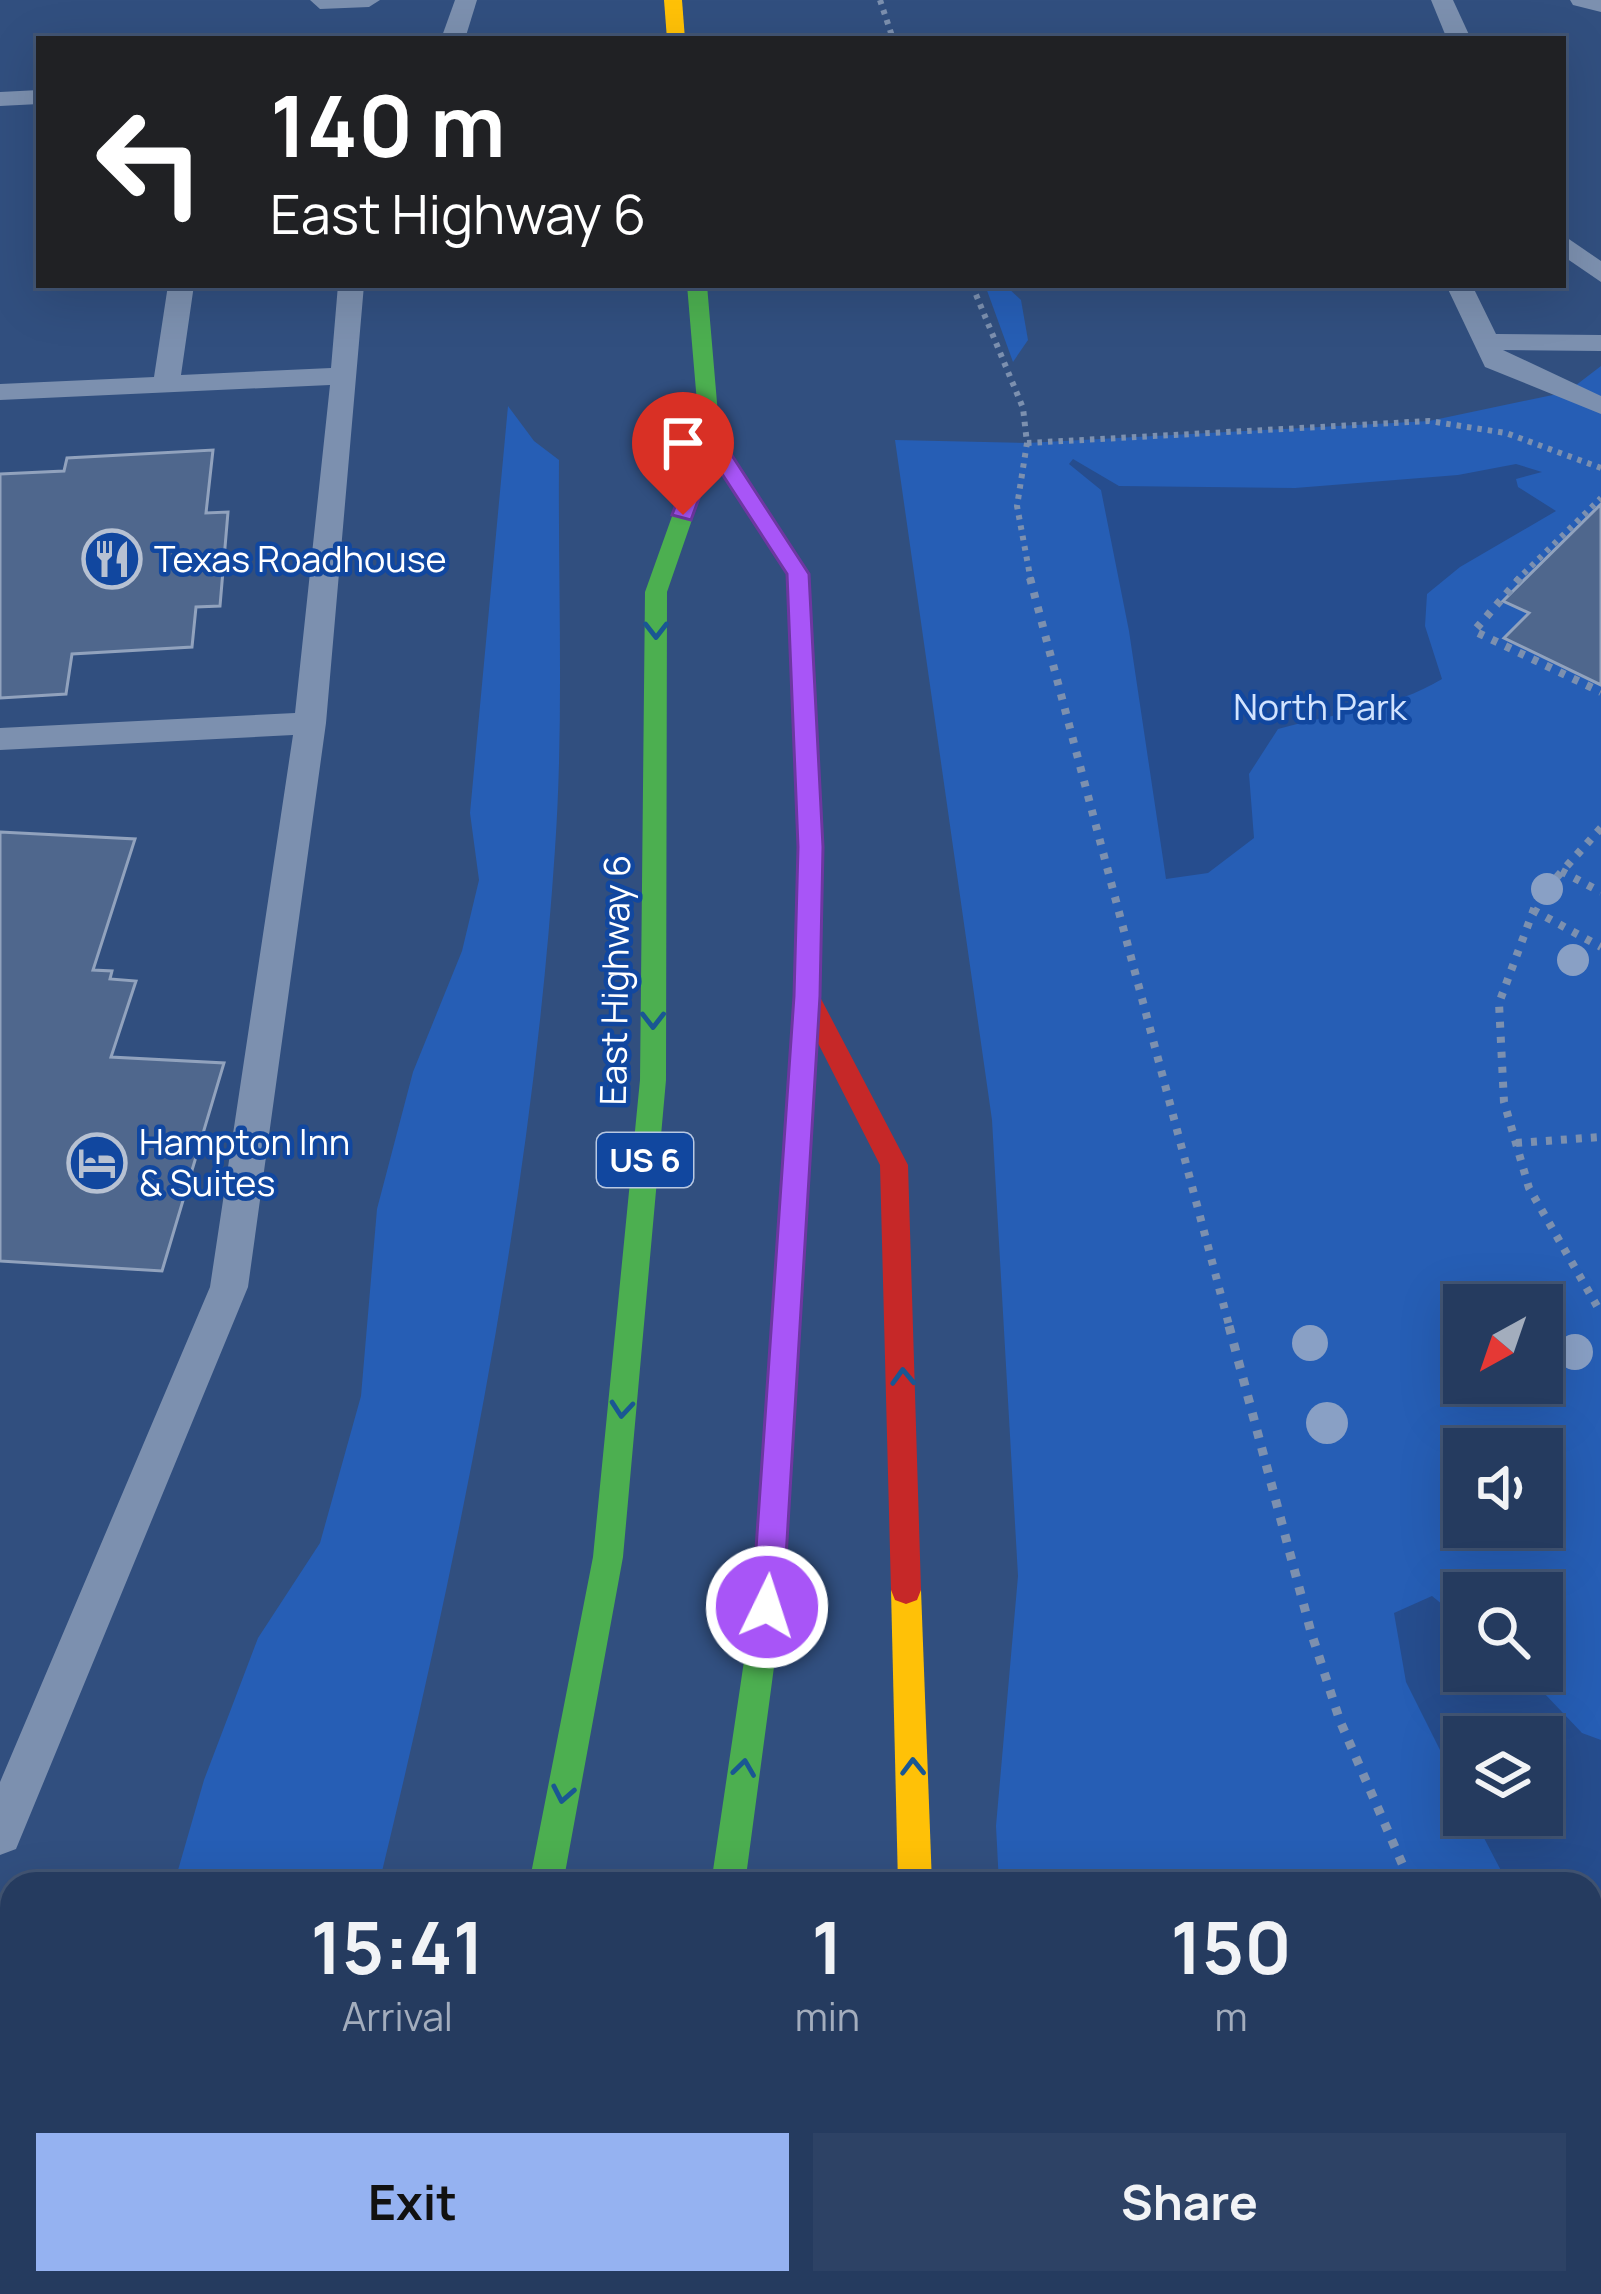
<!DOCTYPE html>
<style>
:root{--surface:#253b5f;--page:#2d4265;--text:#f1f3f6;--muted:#a3adbd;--line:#425574;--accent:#95b2f1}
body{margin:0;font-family:Manrope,sans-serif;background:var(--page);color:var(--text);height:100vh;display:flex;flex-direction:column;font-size:45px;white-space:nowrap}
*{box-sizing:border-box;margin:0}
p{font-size:39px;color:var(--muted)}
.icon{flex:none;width:66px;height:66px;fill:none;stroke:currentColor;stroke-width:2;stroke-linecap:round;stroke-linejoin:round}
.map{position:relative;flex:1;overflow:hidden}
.details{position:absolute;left:0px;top:1872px;width:1602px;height:423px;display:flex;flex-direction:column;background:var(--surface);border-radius:36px 36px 0 0;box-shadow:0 12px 48px #0002,0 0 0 3px var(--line)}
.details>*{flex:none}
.banner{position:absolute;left:36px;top:36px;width:1530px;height:252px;border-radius:0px;box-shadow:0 12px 48px #0002,0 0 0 3px var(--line);background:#202124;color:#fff;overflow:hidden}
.needle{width:78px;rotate:220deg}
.fabs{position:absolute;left:1443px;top:1284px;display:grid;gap:24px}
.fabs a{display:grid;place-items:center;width:120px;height:120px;border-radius:0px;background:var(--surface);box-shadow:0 12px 48px #0002,0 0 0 3px var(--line);font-size:60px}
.pin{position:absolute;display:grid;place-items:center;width:102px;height:102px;color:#fff;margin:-123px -51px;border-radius:50% 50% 50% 0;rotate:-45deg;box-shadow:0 0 12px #0007}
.pin .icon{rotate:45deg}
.me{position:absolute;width:132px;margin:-66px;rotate:4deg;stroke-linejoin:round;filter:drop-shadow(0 0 9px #0008)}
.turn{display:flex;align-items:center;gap:42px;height:252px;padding:0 36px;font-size:54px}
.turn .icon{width:156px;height:156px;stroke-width:2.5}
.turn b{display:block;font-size:84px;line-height:102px}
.eta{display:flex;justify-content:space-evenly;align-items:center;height:204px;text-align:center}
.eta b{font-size:72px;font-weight:700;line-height:84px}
.button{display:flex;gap:24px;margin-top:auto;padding:24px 36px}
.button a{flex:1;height:138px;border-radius:0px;background:var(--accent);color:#111;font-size:48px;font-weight:700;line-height:138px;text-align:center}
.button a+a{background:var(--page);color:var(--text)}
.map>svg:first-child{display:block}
.green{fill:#265eb5;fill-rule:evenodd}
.water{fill:#264d8e}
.building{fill:#4f678d;stroke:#91a2bd;stroke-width:3}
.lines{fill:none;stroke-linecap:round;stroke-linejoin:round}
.path-far2{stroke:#7c90af;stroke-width:6;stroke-dasharray:4.5 6;stroke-linecap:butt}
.path-far1{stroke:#7c90af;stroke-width:8;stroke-dasharray:6 9;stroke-linecap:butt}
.path{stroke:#7c90af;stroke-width:9;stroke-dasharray:8 10;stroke-linecap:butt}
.lane{fill:#7c90af;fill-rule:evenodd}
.fast{fill:#4caf50;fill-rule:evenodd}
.slow{fill:#ffc107;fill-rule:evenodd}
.jam{fill:#c62828;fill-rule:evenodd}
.tree{fill:#89a0c5}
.oneway{stroke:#1a5793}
.route{fill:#a855f7;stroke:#6d37a1;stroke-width:3}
.labels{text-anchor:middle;stroke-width:9;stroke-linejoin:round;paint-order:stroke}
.shield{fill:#11479f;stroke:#b8c8e2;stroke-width:3}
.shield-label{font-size:33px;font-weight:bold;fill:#fff}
.poi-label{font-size:36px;fill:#fff;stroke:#11479f;text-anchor:start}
.park-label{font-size:36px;fill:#d1e3fe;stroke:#11479f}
.street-label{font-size:36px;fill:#fff;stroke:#11479f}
</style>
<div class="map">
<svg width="1601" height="2294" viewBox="0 0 1601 2294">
<rect width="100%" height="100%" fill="#314f7f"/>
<!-- green -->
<g class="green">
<path d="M985,285h20l16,15 7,40 -15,22z"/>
<path d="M1601,366v1928h-579l-1,-11h569v-399h-591l-3,-58 22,-250 -26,-456 -97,-680 132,3 402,-22 138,-29zM1464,1305h78v78h-78zM1464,1449h78v78h-78zM1464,1593h78v78h-78zM1464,1737h78v78h-78z"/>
<path d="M508,406l26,35 25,19c-1,129 5,260 -4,389 -23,349 -94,696 -176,1035h-205l30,-104 54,-142 62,-95 41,-147 16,-187 36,-137 49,-121 17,-71 -9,-67z"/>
<path d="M12,2220v63h246l-4,11h-254v-53z"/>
</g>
<!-- water -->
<g class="water">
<path d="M1073,459l46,27 176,2 163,-13 58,-11 26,8 -26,7 2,8 38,24 -96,56 -33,27 -2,32 17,53c-49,30 -108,34 -164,50l-29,45 5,64 -46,35 -42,6 -37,-248 -28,-141 -32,-26z"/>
<path d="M1432,1596l32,26v49h59l59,62 19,7v321l-11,-20v-157h-82l-36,-69h70v-78h-78v61l-58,-116 -12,-69z"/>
</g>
<!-- building -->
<g class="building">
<path d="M213,450l-7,63 22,-1 -8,94 -24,1 -4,40 -120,7 -6,40 -66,4v-224l64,-3 3,-13z"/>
<path d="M1601,504v181l-97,-47 25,-25 -26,-12z"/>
<path d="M0,832l135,7 -42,131 19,1 -2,8 26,2 -25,76 113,6 -62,208 -162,-10z"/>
</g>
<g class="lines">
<!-- path-far2 -->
<g class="path-far2">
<path d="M880,0l13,39"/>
<path d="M972,285l51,123 4,35 -10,63 14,75"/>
<path d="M1027,443l402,-22 77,12 95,35"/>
<path d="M1516,581l85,-83"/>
</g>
<!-- path-far1 -->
<g class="path-far1">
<path d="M1030,578l200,751"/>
<path d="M1520,578l-46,53 127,61"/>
<path d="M1601,828l-63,70 -39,105 5,99 25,86 72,125"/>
<path d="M1561,871l40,21"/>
<path d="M1533,910l68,37"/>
<path d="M1516,1143l85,-6"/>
</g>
<!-- path -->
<g class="path">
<path d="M1229,1326l82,306 29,89 71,163"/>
<path d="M1590,2206l11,19"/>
</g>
<!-- lane -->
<g class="lane">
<path d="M310,0h70l-11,7 -49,2z"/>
<path d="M455,0h22l-12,39h-24z"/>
<path d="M1431,0h22l18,39h-24z"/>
<path d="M1570,0h31v12l-28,-7z"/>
<path d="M39,90v14l-39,2v-14z"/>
<path d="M1563,235l38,26v21l-38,-26z"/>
<path d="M168,285h26l-13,90 150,-7 7,-83h26l-38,438 -78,564 -232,562 -16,6v-73l210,-495 83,-552 -293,15v-22l295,-15 35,-328 -330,15v-16l154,-7z"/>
<path d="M1446,285h26l24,49 105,1v16l-98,-1 98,46v18l-116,-47z"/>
</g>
<!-- fast -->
<g class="fast">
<path d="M687,285h20l13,153 89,137 13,272 -2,149 -38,611 -37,277h-34l41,-277 42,-611 4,-149 -11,-272 -74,-116 -46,133 -1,488 -43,477 -60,327h-34l64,-327 47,-477 5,-488 55,-154z"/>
<path d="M447,2283h36l-3,11h-36z"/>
<path d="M645,2283h36l-2,11h-36z"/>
<rect x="906" y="2283" width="36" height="11"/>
</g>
<!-- slow -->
<g class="slow">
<path d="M664,0h18l3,39h-18z"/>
<path d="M906,1576l11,4 4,10 11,294h-34l-7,-294 4,-10z"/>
</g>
<!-- jam -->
<g class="jam">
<path d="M809,990l9,3 90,172 13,425 -4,10 -11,4 -11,-4 -4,-10 -11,-425 -84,-165z"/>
<path d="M359,2283h36l-3,11h-36z"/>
</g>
</g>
<!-- trees -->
<g class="tree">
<circle cx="1547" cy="889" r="16"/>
<circle cx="1573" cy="960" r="16"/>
<circle cx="1310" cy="1343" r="18"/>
<circle cx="1575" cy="1352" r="18"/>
<circle cx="1327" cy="1423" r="21"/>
</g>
<!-- one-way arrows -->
<defs><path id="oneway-chevron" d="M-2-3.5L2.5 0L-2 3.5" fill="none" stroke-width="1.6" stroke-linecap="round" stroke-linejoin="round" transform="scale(3)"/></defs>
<g class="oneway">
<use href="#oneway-chevron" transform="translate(656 630) rotate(90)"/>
<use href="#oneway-chevron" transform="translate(653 1020) rotate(90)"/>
<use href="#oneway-chevron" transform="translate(903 1377) rotate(-92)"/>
<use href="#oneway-chevron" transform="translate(622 1409) rotate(95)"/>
<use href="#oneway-chevron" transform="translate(913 1767) rotate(-91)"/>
<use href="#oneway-chevron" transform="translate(744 1768) rotate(-82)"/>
<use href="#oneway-chevron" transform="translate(563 1794) rotate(101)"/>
</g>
<!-- route -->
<path class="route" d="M710,432l8,2 91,140 14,273 -3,149 -37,611 -5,10 -11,4 -11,-4 -4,-10 42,-611 4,-149 -11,-273 -74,-114 -22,60 -19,-5 28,-77z"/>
<!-- icons -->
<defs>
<symbol id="restaurant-ring" viewBox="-11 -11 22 22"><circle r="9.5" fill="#11479f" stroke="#b7c1d2" stroke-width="1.5"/><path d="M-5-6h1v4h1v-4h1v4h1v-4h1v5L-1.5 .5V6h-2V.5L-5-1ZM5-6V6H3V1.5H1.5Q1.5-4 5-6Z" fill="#b7c1d2"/></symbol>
<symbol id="hotel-ring" viewBox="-11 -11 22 22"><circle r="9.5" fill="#11479f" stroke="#b7c1d2" stroke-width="1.5"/><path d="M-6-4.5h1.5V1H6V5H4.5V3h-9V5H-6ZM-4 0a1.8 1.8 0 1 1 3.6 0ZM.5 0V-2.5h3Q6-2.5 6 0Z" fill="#b7c1d2"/></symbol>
</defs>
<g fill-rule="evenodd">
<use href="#restaurant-ring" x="79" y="526" width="66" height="66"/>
<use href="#hotel-ring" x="64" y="1130" width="66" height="66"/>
</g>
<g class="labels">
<!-- shield labels -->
<rect class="shield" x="597" y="1133" width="96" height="54" rx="9"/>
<g class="shield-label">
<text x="645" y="1172">US 6</text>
</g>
<!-- poi labels -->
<g class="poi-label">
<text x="154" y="572">Texas Roadhouse</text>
<text x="139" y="1155">Hampton Inn<tspan x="139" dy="41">&amp; Suites</tspan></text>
</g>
<!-- park labels -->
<g class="park-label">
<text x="1320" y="720">North Park</text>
</g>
<!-- street labels -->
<g class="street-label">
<text transform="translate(615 980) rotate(-89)" y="13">East Highway 6</text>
</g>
</g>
</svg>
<div class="fabs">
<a><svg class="needle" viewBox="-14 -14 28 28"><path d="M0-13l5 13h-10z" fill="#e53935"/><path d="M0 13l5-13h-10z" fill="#a3adbd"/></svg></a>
<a><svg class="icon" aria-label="sound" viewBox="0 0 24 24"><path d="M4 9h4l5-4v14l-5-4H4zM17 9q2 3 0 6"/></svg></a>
<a><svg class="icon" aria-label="search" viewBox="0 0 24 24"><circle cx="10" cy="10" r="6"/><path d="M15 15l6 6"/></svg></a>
<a><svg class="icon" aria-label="layers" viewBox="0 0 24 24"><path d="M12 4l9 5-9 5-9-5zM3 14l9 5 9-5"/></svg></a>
</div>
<div class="pin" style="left:683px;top:515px;background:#d93025"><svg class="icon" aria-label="arrive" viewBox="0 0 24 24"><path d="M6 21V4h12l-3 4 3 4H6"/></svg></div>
<svg class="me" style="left:767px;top:1607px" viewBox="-20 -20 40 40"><circle r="17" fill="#a855f7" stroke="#fff" stroke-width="3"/><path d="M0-11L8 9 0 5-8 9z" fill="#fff"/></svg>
<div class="banner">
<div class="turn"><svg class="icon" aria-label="left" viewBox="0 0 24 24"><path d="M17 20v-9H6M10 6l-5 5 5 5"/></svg><div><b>140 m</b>East Highway 6</div></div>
</div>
<section class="details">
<div class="eta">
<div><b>15:41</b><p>Arrival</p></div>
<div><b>1</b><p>min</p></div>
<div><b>150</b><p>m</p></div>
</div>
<div class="button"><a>Exit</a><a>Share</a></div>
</section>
</div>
